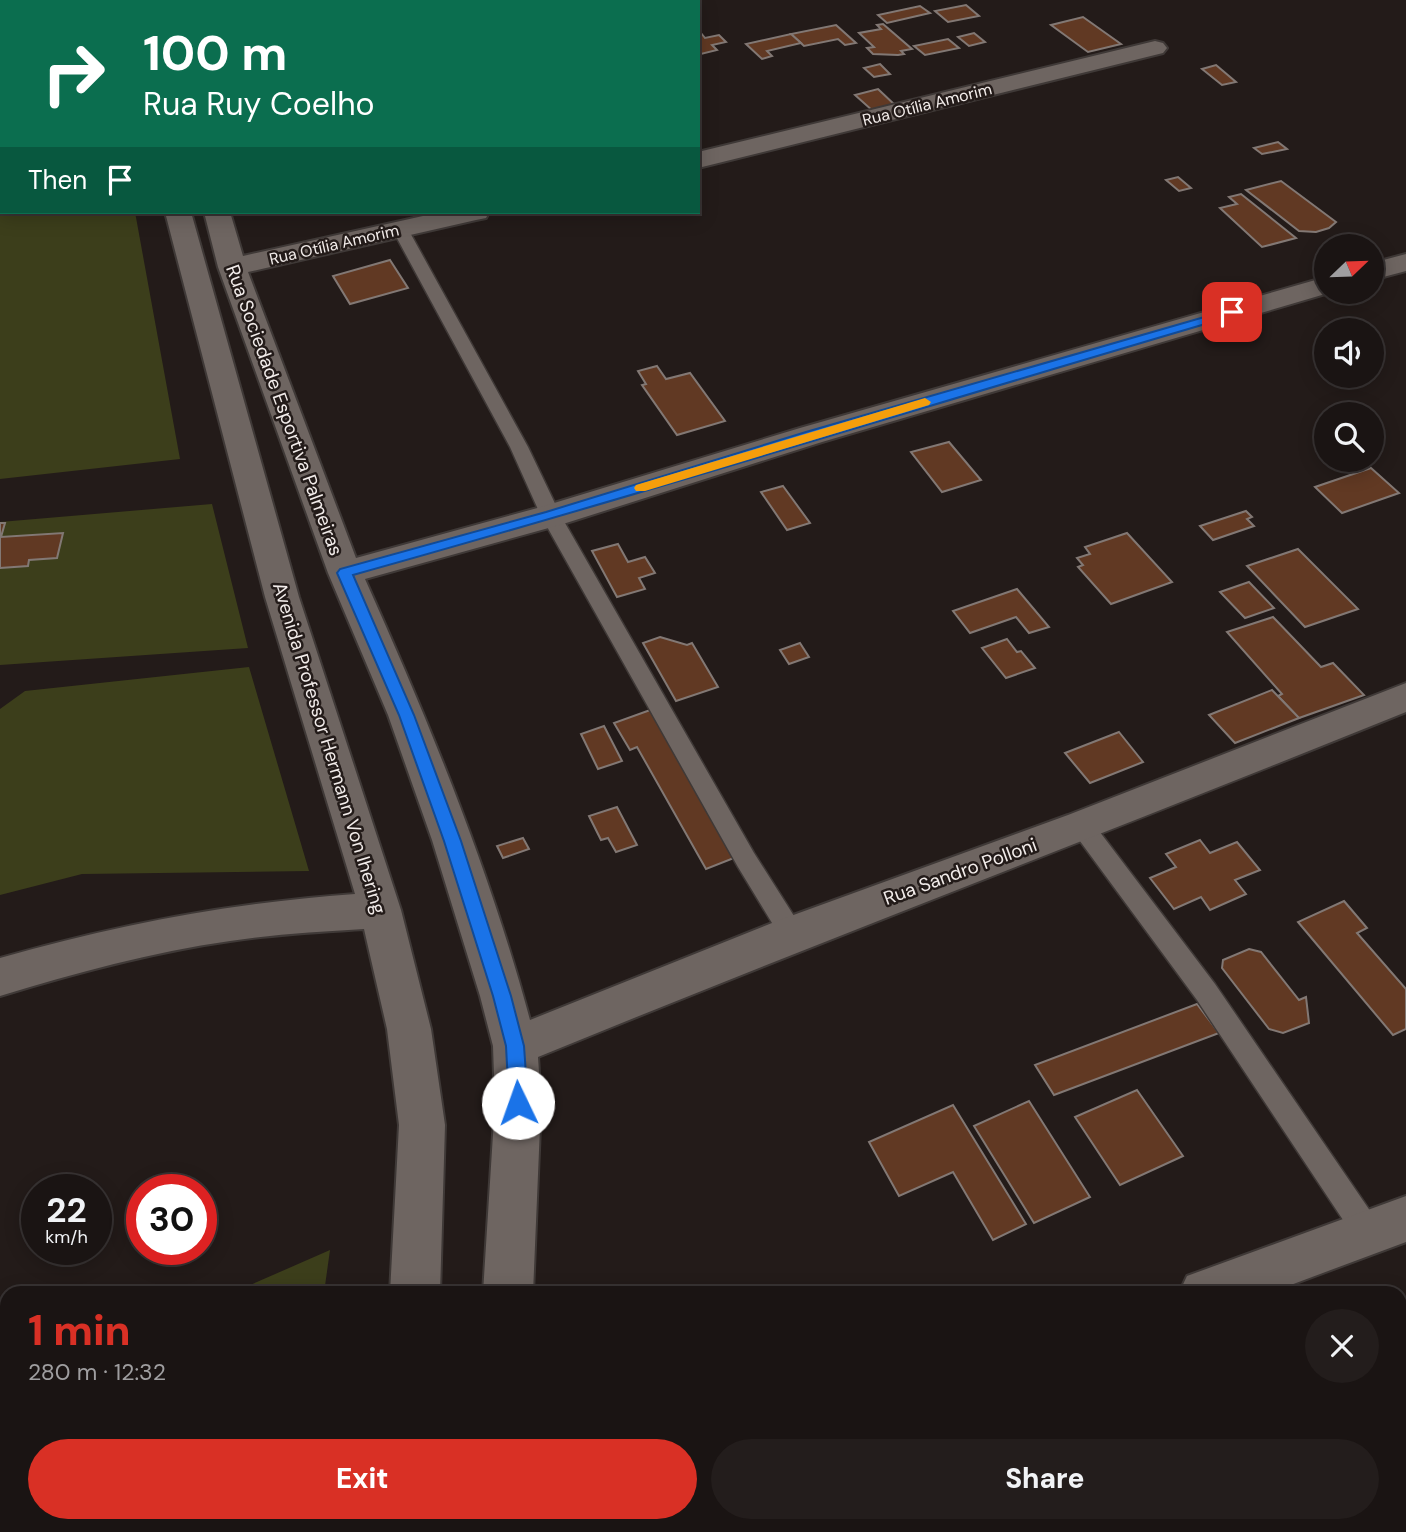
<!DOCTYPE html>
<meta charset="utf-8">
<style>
:root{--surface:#1a1413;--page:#231d1c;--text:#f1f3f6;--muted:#9f9ea0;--line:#383333;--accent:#d93025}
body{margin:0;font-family:"DM Sans",sans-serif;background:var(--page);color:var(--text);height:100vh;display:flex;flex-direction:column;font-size:26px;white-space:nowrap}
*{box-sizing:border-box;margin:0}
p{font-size:23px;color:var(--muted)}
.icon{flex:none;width:38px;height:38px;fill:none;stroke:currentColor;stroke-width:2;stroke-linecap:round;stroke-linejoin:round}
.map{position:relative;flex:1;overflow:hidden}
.sheet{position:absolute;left:0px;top:1286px;width:1407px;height:247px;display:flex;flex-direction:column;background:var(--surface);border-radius:21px 21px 0 0;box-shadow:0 4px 18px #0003,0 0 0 2px var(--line)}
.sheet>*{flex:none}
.guide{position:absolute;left:0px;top:0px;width:700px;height:214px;box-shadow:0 4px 18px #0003,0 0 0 2px var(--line);background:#0b6e4f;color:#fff;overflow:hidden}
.needle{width:46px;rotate:67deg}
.buttons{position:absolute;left:1314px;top:234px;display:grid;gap:14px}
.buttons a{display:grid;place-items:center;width:70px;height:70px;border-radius:50%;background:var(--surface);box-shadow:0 4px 18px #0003,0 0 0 2px var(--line);font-size:35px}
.speed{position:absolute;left:21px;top:1174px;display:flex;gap:14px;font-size:35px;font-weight:700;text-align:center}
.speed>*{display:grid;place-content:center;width:91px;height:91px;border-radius:50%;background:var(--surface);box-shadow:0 4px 18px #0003,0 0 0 2px var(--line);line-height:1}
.speed small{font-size:18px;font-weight:400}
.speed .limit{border:10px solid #d22;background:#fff;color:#111}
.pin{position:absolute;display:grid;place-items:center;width:60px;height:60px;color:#fff;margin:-30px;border-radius:14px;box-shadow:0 4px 10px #0006}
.me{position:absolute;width:77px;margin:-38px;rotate:357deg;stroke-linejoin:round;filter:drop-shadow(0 0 5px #0008)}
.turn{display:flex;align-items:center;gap:24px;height:147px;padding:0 28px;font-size:32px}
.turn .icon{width:91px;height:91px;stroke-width:2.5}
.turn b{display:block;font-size:49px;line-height:60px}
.then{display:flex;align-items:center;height:66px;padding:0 28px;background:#0003;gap:14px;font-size:26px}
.round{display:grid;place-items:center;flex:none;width:74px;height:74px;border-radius:37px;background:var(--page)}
.head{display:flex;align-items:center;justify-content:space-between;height:119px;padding:0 28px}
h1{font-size:42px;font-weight:800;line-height:52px;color:var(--accent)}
.button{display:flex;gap:14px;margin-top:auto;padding:14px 28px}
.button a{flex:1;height:80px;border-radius:42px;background:var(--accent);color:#fff;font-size:28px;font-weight:800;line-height:80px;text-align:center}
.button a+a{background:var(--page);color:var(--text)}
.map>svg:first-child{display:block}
.green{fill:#3c3e1b}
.building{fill:#613923;stroke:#827874;stroke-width:2}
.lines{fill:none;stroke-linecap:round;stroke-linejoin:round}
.service-casing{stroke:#3f3937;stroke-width:3}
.minor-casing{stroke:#3f3937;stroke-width:4}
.service{fill:#6e6561;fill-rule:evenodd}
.minor{fill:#6e6561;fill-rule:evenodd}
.route{fill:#1a73e8;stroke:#114b97;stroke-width:2}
.slow{fill:#f59e0b}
.labels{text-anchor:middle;stroke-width:5;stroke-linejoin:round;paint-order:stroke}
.far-street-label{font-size:16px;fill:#f2ecea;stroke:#231b19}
.street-label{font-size:19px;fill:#f2ecea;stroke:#231b19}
</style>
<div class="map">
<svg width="1406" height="1532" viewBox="0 0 1406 1532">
<rect width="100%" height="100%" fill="#231b19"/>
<!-- green -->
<g class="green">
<path d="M0,0h110l-108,2v210h133l45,247 -180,20z"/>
<path d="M212,504l36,144 -248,17v-143z"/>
<path d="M249,667l60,204 -227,3 -82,21v-186l25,-18z"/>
<path d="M330,1250l-6,43h-92z"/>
<path d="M0,1390l7,1v135h263l-4,6h-266z"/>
</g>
<!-- building -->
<g class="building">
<path d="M966,5l13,11 -31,6 -13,-11z"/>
<path d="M920,6l10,7 -43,10 -9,-8z"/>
<path d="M1083,17l38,27 -33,8 -37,-27z"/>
<path d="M883,24l29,25 -11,2 3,3 -6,1 -25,-1 -6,-6 7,-1 -15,-14 22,-4 -4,-4z"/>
<path d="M836,25l20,18 -11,2 -7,-6 -34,7 -13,-12z"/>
<path d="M701,33l4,5 14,-3 7,7 -14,3 5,5 -16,4 -3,-3v-17z"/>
<path d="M974,33l11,9 -16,4 -11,-9z"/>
<path d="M791,34l10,9 -34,8 5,5 -10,3 -16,-15z"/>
<path d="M948,39l11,9 -34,7 -11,-9z"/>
<path d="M880,64l10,10 -16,3 -10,-9z"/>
<path d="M1216,65l20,17 -14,3 -20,-16z"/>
<path d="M878,89l19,18 -23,5 -19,-17z"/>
<path d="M1278,142l9,7 -25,5 -8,-6z"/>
<path d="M1178,177l13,11 -12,3 -13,-11z"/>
<path d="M1281,181l55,41 -7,6 -13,4 -17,-1 -53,-41z"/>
<path d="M1241,194l55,44 -34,9 -42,-39 17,-4 -8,-7z"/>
<path d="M390,260l18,28 -58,16 -17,-28z"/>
<path d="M657,366l9,13 24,-6 35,48 -48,14 -35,-50 4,-1 -8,-13z"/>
<path d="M949,442l32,38 -39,12 -31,-40z"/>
<path d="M1371,468l28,25 -57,20 -27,-26z"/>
<path d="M783,486l27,37 -23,7 -26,-38z"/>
<path d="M1246,511l6,6 -5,2 7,7 -41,14 -13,-14z"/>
<path d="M0,523h5l-4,14 62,-4 -6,25 -28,2 -1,6 -28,2z"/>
<path d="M1127,533l45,49 -61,22 -33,-37 5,-2 -6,-7 13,-4 -5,-7z"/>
<path d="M618,544l10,18 17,-5 10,16 -16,5 6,11 -28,8 -25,-46z"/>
<path d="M1298,549l60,60 -53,18 -58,-61z"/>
<path d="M1249,582l25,26 -29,10 -25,-26z"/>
<path d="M1017,589l32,38 -20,6 -13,-16 -46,16 -17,-22z"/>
<path d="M1273,617l48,50 12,-4 31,32 -65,23 -21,-22 4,-2 -55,-62z"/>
<path d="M660,637l27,8 5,-2 26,44 -42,14 -33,-58z"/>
<path d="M1007,639l10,13 4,-1 14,17 -29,10 -24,-30z"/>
<path d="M800,643l9,14 -20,7 -9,-14z"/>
<path d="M1272,690l27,28 -64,25 -26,-28z"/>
<path d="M653,709l86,147 -33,13 -69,-122 -7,3 -16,-27z"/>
<path d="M604,726l18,35 -24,8 -17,-35z"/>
<path d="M1119,732l24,30 -53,21 -25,-30z"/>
<path d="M617,807l20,38 -21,7 -8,-14 -7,2 -12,-24z"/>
<path d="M523,838l6,11 -26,9 -6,-12z"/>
<path d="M1200,840l10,13 27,-11 23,28 -25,10 11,14 -36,16 -9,-13 -27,12 -24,-31 26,-11 -10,-13z"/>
<path d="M1344,901l23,27 -10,5 49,56v40l-13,6 -95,-113z"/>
<path d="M1249,949l12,3 38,48 7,-3 3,26 -26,10 -14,-4 -47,-61 1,-8z"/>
<path d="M1197,1004l22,29 -165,62 -19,-30z"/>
<path d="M1137,1090l46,66 -63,29 -45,-68z"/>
<path d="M1029,1101l61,96 -56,26 -60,-97z"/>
<path d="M953,1105l73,119 -33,16 -40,-68 -54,24 -30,-54z"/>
</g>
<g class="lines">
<defs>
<g id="service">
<path d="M536,0h14l1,2h-14z"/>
<path d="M400,224l8,5 120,218 33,69 193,337 47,74 3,7 -3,7 -9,4 -9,-4 -45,-74 -197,-351 -31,-69 -118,-218z"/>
<path d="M1082,817l8,2 125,165 162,237 4,10 -4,10 -10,4 -10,-4 -160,-241 -123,-167 -4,-7 4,-7z"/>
</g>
<g id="minor">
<rect x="123" y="0" width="22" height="2"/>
<path d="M399,0h30l-31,2z"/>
<path d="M1155,41l8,2 4,5 -4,5 -465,115v-16z"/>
<path d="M165,212h26l108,385 102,313 30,119 14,96 -5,168h-50l9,-168 -12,-96 -23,-100c-45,3 -90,5 -134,12 -78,11 -155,32 -230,55v-38c120,-34 230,-55 355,-64l-90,-297z"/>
<path d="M204,212h26l13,44 198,-44h48l-3,6 -10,2 -228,52 108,286 185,-51 259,-79 526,-151v15h6l-510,150 -259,82 -198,55c64,143 124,289 165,441l247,-99 291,-106 338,-132v29c-289,117 -580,227 -868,345l3,46 -8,190h-50l12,-190 -2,-57 -13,-50 -48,-156 -44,-125 -60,-142 -110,-306z"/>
<path d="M1406,254v17l-34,9v-17z"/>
<path d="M1406,1196v46l-137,51h-90l8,-17z"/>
<path d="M353,1526h54l-1,6h-54z"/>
<rect x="469" y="1526" width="54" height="6"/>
<path d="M626,1526h66l-2,6h-66z"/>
</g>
</defs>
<!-- service casing -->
<use href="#service" class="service-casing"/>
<!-- minor casing -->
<use href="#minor" class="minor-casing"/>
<!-- service -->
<use href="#service" class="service"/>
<!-- minor -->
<use href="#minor" class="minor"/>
</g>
<!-- route -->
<path class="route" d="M1232,309l4,1v5c-294,86 -588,178 -883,260l61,140 47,126 50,155 13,50 4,57 -3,6 -7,3 -6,-3 -3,-6 -3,-57 -13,-50 -49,-155 -45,-126 -62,-142 3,-4 206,-57 260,-80z"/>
<!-- slow -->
<path class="slow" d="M925,398l6,4 -2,3 -284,86h-9l-2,-3 2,-3z"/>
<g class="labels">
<!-- far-street labels -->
<g class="far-street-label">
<text transform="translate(927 104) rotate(-14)" y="6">Rua Otília Amorim</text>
<text transform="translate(334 244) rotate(-13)" y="6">Rua Otília Amorim</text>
</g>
<!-- street labels -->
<g class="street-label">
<text transform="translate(285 410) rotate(70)" y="7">Rua Sociedade Esportiva Palmeiras</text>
<text transform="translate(330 748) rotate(73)" y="7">Avenida Professor Hermann Von Ihering</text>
<text transform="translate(960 871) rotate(-20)" y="7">Rua Sandro Polloni</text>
</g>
</g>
</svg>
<div class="buttons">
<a><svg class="needle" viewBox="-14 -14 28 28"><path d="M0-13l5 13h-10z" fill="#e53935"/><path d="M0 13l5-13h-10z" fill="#9f9ea0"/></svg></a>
<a><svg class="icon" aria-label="sound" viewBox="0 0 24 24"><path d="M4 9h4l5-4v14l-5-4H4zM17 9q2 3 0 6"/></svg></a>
<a><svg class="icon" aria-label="search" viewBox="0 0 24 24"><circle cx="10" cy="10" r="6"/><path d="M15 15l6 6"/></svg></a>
</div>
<div class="speed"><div>22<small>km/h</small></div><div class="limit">30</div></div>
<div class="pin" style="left:1232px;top:312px;background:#d93025"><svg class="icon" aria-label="arrive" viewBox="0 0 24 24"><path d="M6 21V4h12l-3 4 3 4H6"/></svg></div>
<svg class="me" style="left:518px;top:1103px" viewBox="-20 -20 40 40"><circle r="19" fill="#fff"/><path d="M0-13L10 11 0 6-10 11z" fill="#1a73e8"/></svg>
<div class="guide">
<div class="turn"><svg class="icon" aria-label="right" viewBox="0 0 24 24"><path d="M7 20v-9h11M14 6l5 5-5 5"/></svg><div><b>100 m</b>Rua Ruy Coelho</div></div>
<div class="then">Then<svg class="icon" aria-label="arrive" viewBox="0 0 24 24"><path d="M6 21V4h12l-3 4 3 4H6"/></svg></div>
</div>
<section class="sheet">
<div class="head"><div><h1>1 min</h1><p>280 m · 12:32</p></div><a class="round"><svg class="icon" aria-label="close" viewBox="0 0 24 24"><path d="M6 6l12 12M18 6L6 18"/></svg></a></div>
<div class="button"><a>Exit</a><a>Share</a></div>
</section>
</div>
